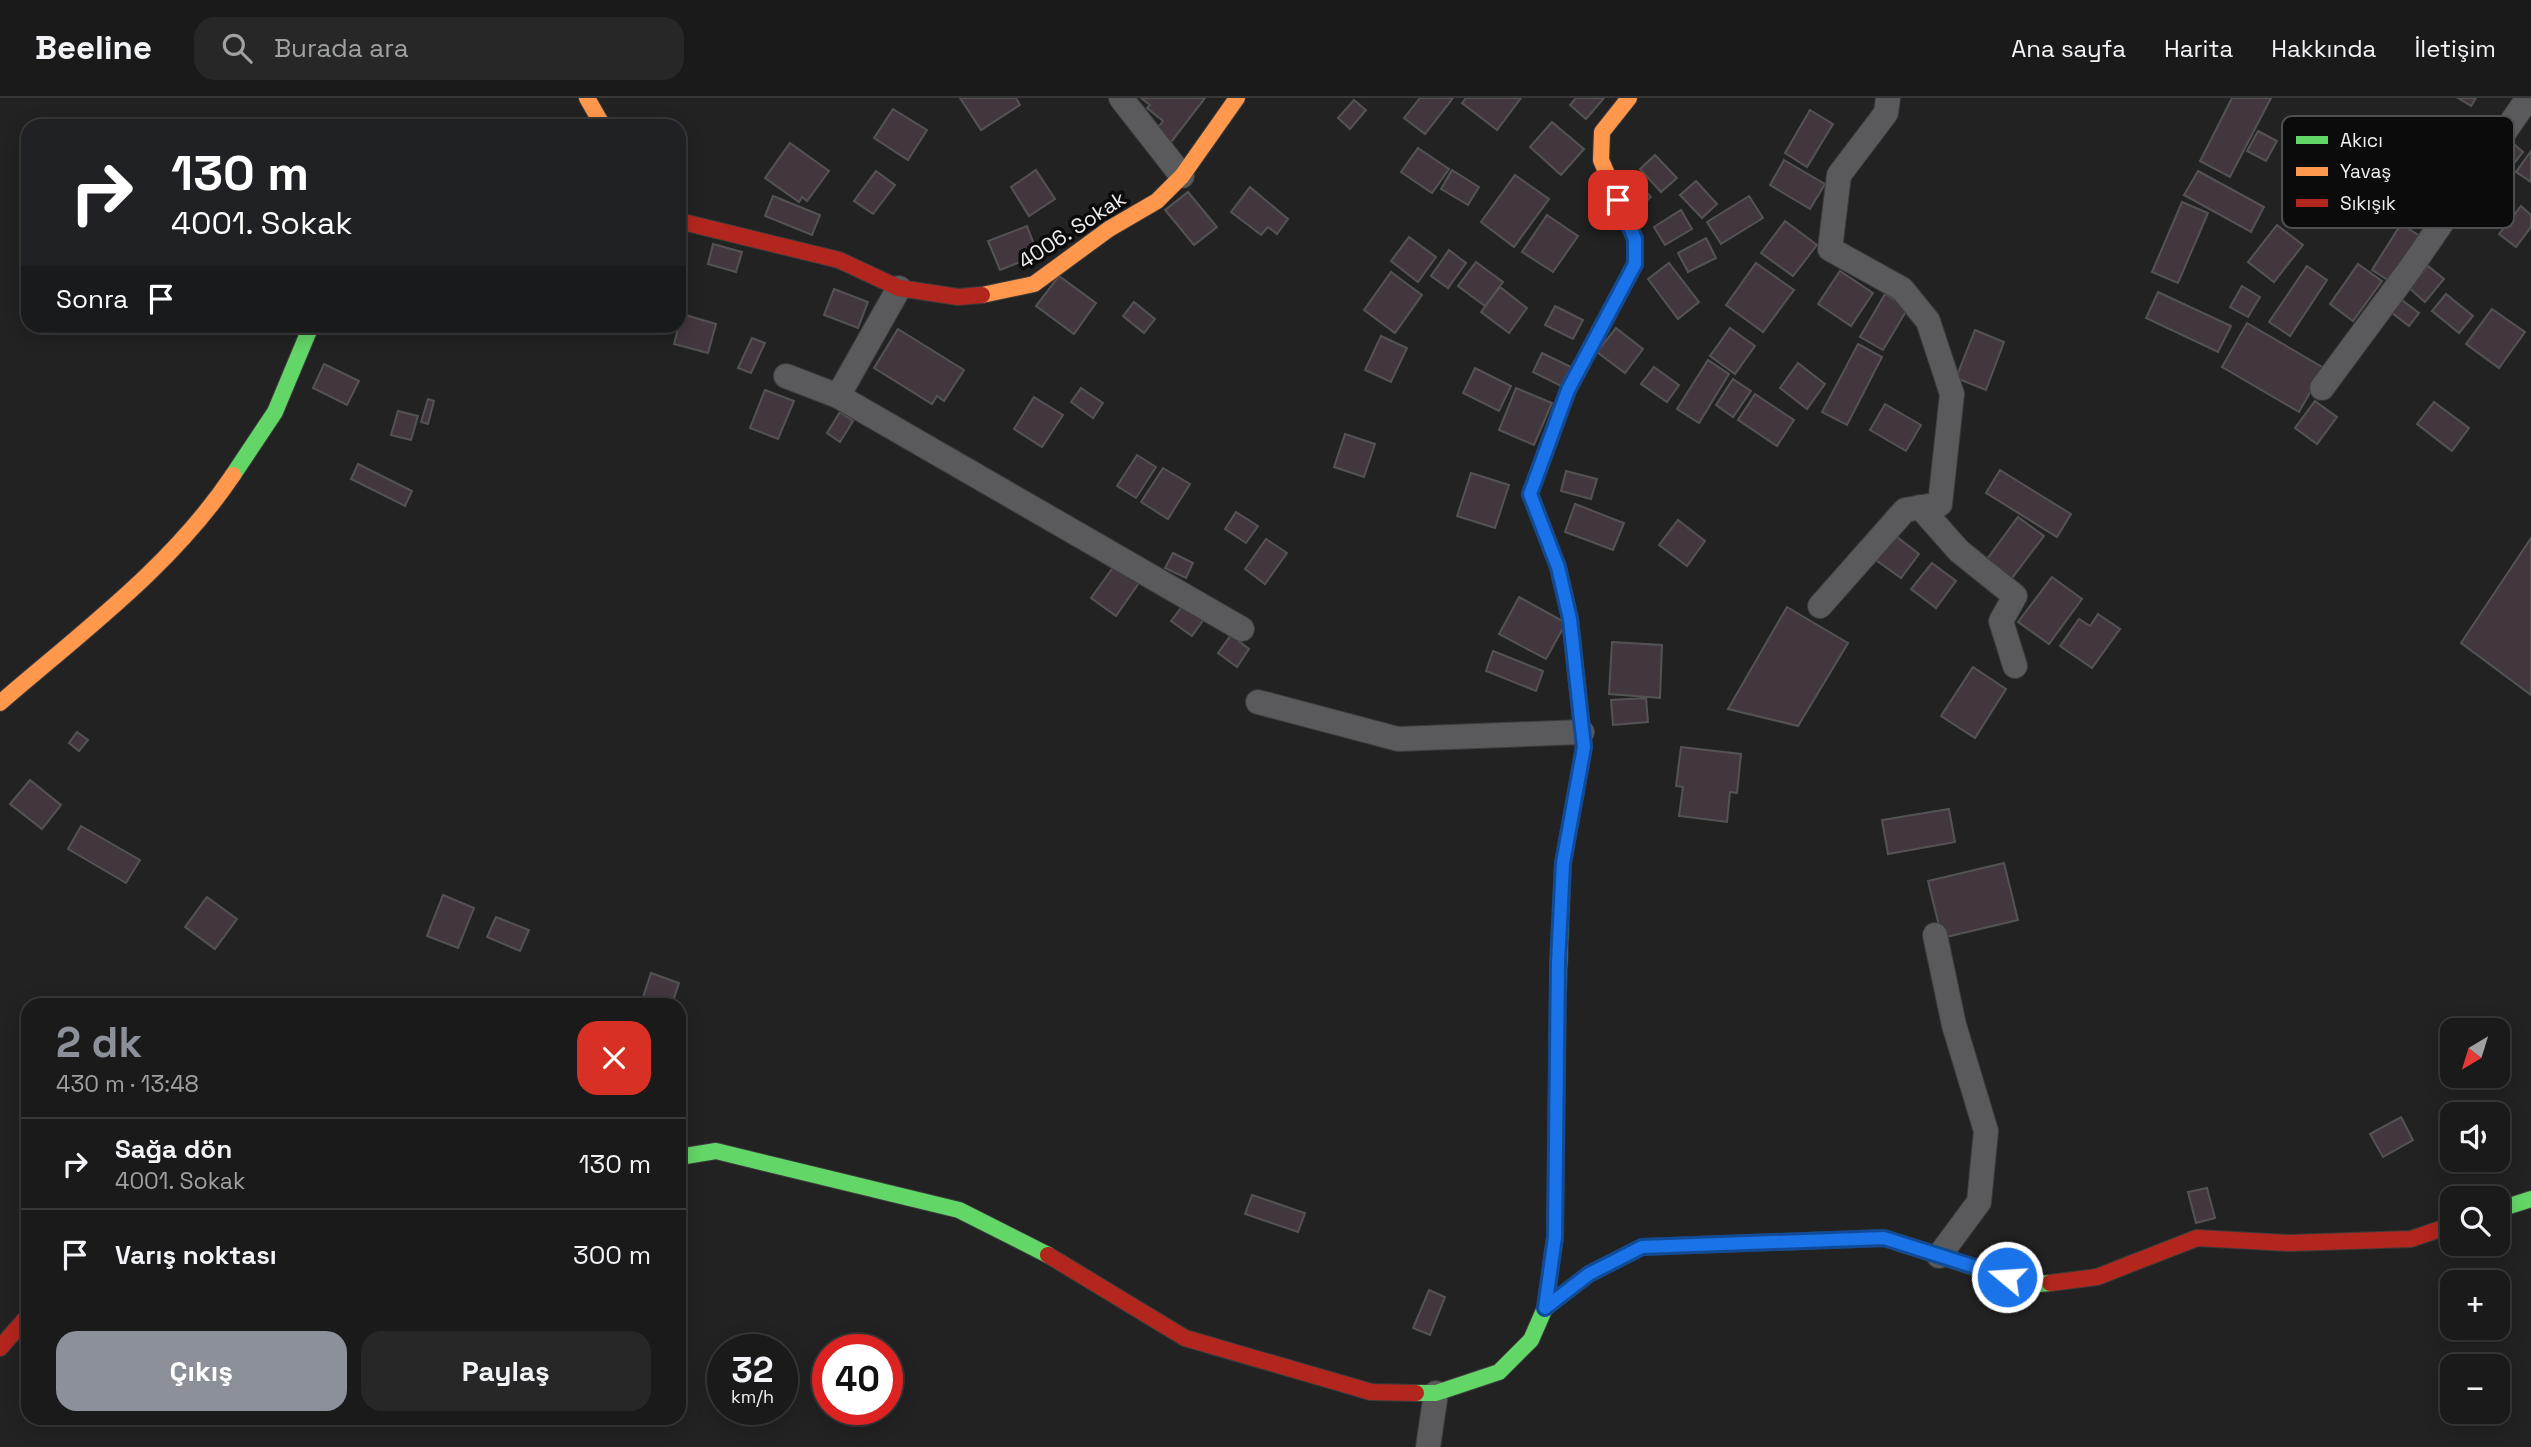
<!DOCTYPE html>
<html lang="tr">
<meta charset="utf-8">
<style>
:root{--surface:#1a1a1a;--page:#272727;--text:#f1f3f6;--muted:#9fa1a2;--line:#383839;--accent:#8c9099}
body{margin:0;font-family:"Space Grotesk",sans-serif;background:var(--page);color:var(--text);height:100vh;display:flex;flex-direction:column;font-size:26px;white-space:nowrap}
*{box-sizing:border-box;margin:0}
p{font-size:23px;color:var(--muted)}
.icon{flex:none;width:38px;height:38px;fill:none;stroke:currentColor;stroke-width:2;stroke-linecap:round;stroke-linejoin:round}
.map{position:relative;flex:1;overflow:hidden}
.panel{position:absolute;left:21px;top:900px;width:665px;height:427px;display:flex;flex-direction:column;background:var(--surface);border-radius:21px;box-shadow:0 4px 18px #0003,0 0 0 2px var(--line)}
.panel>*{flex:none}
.top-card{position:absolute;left:21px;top:21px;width:665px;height:214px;border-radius:21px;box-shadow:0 4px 18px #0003,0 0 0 2px var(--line);background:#202124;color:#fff;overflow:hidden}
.needle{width:46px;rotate:218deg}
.tools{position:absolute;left:2440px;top:920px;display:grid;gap:14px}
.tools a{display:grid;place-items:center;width:70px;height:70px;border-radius:14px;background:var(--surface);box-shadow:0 4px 18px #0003,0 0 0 2px var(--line);font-size:35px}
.speed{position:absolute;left:707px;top:1236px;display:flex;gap:14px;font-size:35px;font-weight:700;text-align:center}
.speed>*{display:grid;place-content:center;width:91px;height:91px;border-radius:50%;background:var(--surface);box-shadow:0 4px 18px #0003,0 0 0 2px var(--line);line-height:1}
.speed small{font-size:18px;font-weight:400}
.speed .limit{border:10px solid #d22;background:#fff;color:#111}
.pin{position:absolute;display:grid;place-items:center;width:60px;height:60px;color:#fff;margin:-30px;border-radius:14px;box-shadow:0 4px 10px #0006}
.me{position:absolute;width:77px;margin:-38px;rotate:288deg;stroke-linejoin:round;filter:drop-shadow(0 0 5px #0008)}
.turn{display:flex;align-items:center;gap:24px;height:147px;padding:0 35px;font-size:32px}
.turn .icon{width:91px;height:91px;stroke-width:2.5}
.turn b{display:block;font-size:49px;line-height:60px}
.then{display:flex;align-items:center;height:66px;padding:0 35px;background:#0003;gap:14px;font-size:26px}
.round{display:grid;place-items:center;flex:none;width:74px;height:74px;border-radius:21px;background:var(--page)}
.summary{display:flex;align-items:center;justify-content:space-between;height:119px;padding:0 35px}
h1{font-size:42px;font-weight:600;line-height:52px;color:var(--accent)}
.cta{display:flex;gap:14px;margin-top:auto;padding:14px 35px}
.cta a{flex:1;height:80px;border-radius:21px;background:var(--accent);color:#fff;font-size:28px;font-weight:600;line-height:80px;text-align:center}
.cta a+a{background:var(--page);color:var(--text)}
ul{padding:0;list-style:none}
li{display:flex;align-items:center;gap:21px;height:91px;padding:0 35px;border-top:2px solid var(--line)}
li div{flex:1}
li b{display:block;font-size:26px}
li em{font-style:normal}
header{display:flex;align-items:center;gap:42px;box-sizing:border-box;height:98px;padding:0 35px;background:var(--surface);border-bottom:2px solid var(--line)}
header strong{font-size:33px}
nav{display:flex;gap:38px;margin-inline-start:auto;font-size:24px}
.search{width:490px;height:63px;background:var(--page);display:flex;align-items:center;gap:18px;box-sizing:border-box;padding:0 24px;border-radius:21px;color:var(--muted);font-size:26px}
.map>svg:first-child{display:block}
.building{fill:#43373f;stroke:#545354;stroke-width:2}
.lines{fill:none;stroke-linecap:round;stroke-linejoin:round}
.street-casing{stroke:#3c3c3d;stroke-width:26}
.fast-casing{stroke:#3c3c3d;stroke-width:18}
.slow-casing{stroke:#3c3c3d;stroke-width:18}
.jam-casing{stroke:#3c3c3d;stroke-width:18}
.street{stroke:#5a595b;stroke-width:24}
.fast{stroke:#63d668;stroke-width:16}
.slow{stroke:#ff974d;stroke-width:16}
.jam{stroke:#b3261e;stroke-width:16}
.route-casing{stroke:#114b97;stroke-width:18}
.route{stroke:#1a73e8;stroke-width:12}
.labels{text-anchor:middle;stroke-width:7;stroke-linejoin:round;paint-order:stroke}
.street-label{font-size:21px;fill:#efeff1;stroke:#0b0b0c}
.key{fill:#0b0b0c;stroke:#4f4f51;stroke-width:2}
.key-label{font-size:19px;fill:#efeff1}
</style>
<header>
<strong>Beeline</strong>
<div class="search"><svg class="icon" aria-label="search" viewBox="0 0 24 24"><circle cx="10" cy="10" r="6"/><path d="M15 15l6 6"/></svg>Burada ara</div>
<nav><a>Ana sayfa</a><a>Harita</a><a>Hakkında</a><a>İletişim</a></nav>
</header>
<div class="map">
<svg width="2531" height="1349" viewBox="0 0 2531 1349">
<rect width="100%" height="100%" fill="#222223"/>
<!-- building -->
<g class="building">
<path d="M960,0h56l4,7 -39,25z"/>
<path d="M1141,0h64l-37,48 -15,-12 10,-13 -16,-13 3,-3z"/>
<path d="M1420,0h33l-28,36 -21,-16z"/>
<path d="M1466,0h55l-24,32 -35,-27z"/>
<path d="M1576,0h28l-18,21 -16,-14z"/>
<path d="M2232,0h39l-41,79 -30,-16z"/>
<path d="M2458,0h18l-5,8z"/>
<path d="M1354,2l12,10 -16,19 -12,-11z"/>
<path d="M893,11l34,21 -19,30 -34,-22z"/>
<path d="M1810,12l23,14 -26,43 -22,-14z"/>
<path d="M1552,24l32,27 -23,26 -31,-28z"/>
<path d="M2258,33l19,10 -11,20 -19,-10z"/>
<path d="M2507,40l16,14 -21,26 -17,-13z"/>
<path d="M790,45l39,28 -22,30 -5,-4 -3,5 -34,-24z"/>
<path d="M1418,50l31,21 -17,24 -31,-21z"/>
<path d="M2531,53v31l-15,-10z"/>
<path d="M1655,57l22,23 -16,14 -21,-23z"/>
<path d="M1784,62l41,24 -15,25 -40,-24z"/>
<path d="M1036,72l19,29 -26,17 -18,-29z"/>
<path d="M1452,72l27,17 -11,18 -27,-16z"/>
<path d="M876,73l19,14 -22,29 -19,-13z"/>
<path d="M2198,73l66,36 -13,25 -67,-37z"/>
<path d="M1629,76l22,23 -16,15 -21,-24z"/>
<path d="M1515,77l34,24 -35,48 -33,-25z"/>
<path d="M1696,83l21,23 -15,14 -22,-23z"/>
<path d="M1250,89l38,32 -11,15 -9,-7 -7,8 -30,-23z"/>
<path d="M1188,94l29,35 -23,18 -29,-35z"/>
<path d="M773,98l47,19 -8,20 -47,-19z"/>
<path d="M1749,98l14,22 -42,26 -14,-22z"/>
<path d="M2182,104l26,11 -30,70 -26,-11z"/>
<path d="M2521,108l10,9v12l-15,20 -17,-13z"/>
<path d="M1681,112l11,19 -27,16 -11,-18z"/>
<path d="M1547,117l31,21 -25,36 -31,-20z"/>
<path d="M1785,123l32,24 -24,31 -32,-23z"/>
<path d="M2401,126l19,12 -29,46 -19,-12z"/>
<path d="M2277,127l26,20 -29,37 -26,-20z"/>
<path d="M1027,128l11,29 -38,15 -12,-29z"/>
<path d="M1409,139l27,20 -18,25 -27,-21z"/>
<path d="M1706,140l10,20 -28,14 -10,-19z"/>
<path d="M713,146l29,8 -6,20 -28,-8z"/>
<path d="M1449,152l17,13 -18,25 -17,-12z"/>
<path d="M1476,164l27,20 -18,24 -27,-20z"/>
<path d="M1669,165l30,39 -21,17 -30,-40z"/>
<path d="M1756,165l38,27 -31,42 -37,-27z"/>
<path d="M2358,166l24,17 -29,40 -23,-17z"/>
<path d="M2307,168l20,14 -37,56 -21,-14z"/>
<path d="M2428,168l16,13 -19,23 -16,-14z"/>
<path d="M1840,173l33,22 -22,33 -33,-22z"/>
<path d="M1391,174l31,23 -27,38 -31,-23z"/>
<path d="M1059,178l37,27 -22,31 -38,-28z"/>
<path d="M2242,188l18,11 -12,20 -18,-10z"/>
<path d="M1500,189l27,21 -18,25 -28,-21z"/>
<path d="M834,191l34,13 -10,26 -34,-13z"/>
<path d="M2158,194l73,34 -13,26 -72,-34z"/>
<path d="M1885,196l23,14 -25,42 -23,-13z"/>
<path d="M2446,196l27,22 -14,17 -27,-22z"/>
<path d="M2402,202l17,13 -10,13 -17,-13z"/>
<path d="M1134,204l21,17 -11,14 -21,-17z"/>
<path d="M1555,208l28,14 -10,19 -28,-14z"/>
<path d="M2492,211l33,23 -26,36 -33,-24z"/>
<path d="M682,216l34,10 -8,29 -34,-9z"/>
<path d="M2247,225l77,45 -25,44 -77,-45z"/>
<path d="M1616,230l27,21 -18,24 -28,-21z"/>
<path d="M1730,230l25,18 -20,28 -25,-18z"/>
<path d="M898,231l66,41 -20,31 -7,-5 -5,8 -58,-36z"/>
<path d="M1975,232l29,12 -18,48 -30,-12z"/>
<path d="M1381,238l26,12 -16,34 -26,-12z"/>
<path d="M752,240l13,5 -14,30 -13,-5z"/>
<path d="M1858,246l24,13 -35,68 -25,-13z"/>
<path d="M1542,255l29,14 -10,19 -28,-14z"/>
<path d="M1708,262l21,14 -30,49 -22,-14z"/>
<path d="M1798,265l27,21 -18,25 -27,-21z"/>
<path d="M324,266l35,17 -12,24 -34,-17z"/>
<path d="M1654,269l25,18 -12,17 -26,-18z"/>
<path d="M1475,270l36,18 -12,25 -36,-18z"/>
<path d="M1733,281l18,12 -18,26 -17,-12z"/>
<path d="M1081,290l22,15 -10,15 -22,-16z"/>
<path d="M1516,290l36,15 -18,42 -35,-15z"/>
<path d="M765,292l29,11 -16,38 -28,-11z"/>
<path d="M1755,296l39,26 -17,26 -39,-26z"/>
<path d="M1034,299l29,18 -21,32 -28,-18z"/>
<path d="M428,301l6,2 -6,23 -7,-2z"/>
<path d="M2315,303l22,16 -20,27 -22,-16z"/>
<path d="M2434,304l35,26 -17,23 -35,-27z"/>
<path d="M1885,306l36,21 -15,26 -36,-21z"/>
<path d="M398,313l20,5 -7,24 -20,-5z"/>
<path d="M840,314l13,9 -13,21 -13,-9z"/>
<path d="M1345,336l30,10 -11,33 -30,-10z"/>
<path d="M1137,357l19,12 -20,31 -19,-12z"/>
<path d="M358,366l54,27 -7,15 -54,-27z"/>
<path d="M1163,370l27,16 -22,35 -27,-17z"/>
<path d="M2000,372l71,44 -14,23 -71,-44z"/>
<path d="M1566,373l31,8 -6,20 -30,-8z"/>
<path d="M1471,375l38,12 -14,43 -38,-12z"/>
<path d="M1575,406l49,19 -11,27 -48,-18z"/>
<path d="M1236,414l22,14 -12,17 -21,-14z"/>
<path d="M2018,419l26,19 -32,42 -25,-19z"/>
<path d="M1678,422l27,21 -18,25 -28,-21z"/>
<path d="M1892,435l27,21 -18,24 -28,-20z"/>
<path d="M2531,440v157l-70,-52z"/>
<path d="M1266,441l21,14 -22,31 -20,-15z"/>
<path d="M1173,455l20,10 -7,15 -21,-10z"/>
<path d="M1117,464l24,18 -25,36 -25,-18z"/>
<path d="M1932,465l24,18 -20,27 -25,-19z"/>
<path d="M2052,479l30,22 -33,45 -31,-22z"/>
<path d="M1519,499l47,26 -20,36 -47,-25z"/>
<path d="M1184,506l20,15 -12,17 -21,-15z"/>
<path d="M1787,509l61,36 -50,83 -70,-17z"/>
<path d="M2098,516l22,15 -28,39 -32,-22 19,-27 11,7z"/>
<path d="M1231,537l18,14 -12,18 -19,-14z"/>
<path d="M1612,544l50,3 -2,53 -51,-4z"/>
<path d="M1493,553l50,20 -7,20 -50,-20z"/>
<path d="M1973,569l33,22 -31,49 -34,-22z"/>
<path d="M1646,600l2,24 -35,3 -2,-25z"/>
<path d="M77,634l11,8 -9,11 -10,-8z"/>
<path d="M1681,649l60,7 -4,39 -7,-1 -3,30 -48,-6 4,-29 -7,-1z"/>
<path d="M30,682l31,25 -19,24 -32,-25z"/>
<path d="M1949,711l6,33 -67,12 -6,-34z"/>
<path d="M81,728l59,34 -14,23 -58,-34z"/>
<path d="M2004,765l14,57 -76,18 -14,-57z"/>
<path d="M443,797l31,13 -16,40 -31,-12z"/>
<path d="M207,799l30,22 -22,30 -30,-22z"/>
<path d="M496,819l33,13 -9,21 -33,-14z"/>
<path d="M651,875l28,10 -7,21 -31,-1z"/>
<path d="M2401,1019l12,23 -30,17 -13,-23z"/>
<path d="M2207,1090l8,30 -19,5 -8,-31z"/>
<path d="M1252,1097l53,18 -7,19 -53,-18z"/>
<path d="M1429,1192l16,7 -15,38 -17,-7z"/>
</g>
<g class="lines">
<defs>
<g id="street">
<path d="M1121,0l61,78"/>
<path d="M786,278l52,20 404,233"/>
<path d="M2322,290l88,-119 118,-171"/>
<path d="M838,298l61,-108"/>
<path d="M1920,409l39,44 56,45 -14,25 14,45"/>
<path d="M1820,508l85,-96 35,-6 12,-110 -24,-73 -26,-32 -72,-40 9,-74 47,-62 2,-15"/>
<path d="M1258,604l140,37 184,-7"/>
<path d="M1935,837l19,90 32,106 -7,71 -40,54"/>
<path d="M1428,1349l8,-54"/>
</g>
<g id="fast">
<path d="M233,377l42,-63 36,-86"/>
<path d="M1558,896l5,-131 21,-116 -14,-128 -12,-52 -28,-73 38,-104 40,-75"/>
<path d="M679,1059l37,-6 243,59 89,45"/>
<path d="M2497,1112l34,-11"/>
<path d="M1416,1295h20l63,-21 32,-32 14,-32 44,-34 53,-27 242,-9 145,47 21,-2"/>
</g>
<g id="slow">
<path d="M587,0l16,28"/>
<path d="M982,197l52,-11 75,-55 48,-28 25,-25 55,-78"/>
<path d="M1608,217l27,-51v-25l-34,-79 1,-28 27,-34"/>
<path d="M0,605c82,-71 172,-137 233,-228"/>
<path d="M1545,1210l10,-71 3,-243"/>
</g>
<g id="jam">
<path d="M679,123l160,39 60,28 59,9 24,-2"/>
<path d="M1048,1157l137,83 186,54 45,1"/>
<path d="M2050,1185l47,-6 100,-39 93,5 121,-4 41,-14"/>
<path d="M0,1250l28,-32"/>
</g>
</defs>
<!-- street casing -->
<use href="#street" class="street-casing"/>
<!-- fast casing -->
<use href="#fast" class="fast-casing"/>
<!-- slow casing -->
<use href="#slow" class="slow-casing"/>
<!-- jam casing -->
<use href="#jam" class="jam-casing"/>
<!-- street -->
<use href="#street" class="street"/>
<!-- fast -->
<use href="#fast" class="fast"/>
<!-- slow -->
<use href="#slow" class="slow"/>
<!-- jam -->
<use href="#jam" class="jam"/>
</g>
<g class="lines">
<defs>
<path id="route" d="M1618,102l17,39v25l-67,126 -38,104 28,73 12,52 14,128 -21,116 -5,100 -3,274 -10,71 44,-34 53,-27 242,-9 123,39"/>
</defs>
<!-- route casing -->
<use href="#route" class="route-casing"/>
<!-- route -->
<use href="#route" class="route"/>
</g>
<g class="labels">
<!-- street labels -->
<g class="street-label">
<text transform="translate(1072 132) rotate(-33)" y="7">4006. Sokak</text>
</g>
</g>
<!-- legend -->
<rect x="2282" y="18" width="232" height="112" rx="10" class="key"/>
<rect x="2296" y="38" width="32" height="8" fill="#63d668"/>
<rect x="2296" y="69" width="32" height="9" fill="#ff974d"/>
<rect x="2296" y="101" width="32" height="8" fill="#b3261e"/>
<g class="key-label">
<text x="2340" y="49">Akıcı</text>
<text x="2340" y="80">Yavaş</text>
<text x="2340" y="112">Sıkışık</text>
</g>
</svg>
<div class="tools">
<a><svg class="needle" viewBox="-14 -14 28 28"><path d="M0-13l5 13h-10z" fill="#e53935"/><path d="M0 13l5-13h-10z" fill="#9fa1a2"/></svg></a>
<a><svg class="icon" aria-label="sound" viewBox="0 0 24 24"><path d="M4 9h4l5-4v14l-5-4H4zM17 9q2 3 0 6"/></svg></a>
<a><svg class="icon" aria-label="search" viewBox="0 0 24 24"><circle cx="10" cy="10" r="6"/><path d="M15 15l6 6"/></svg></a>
<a>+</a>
<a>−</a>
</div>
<div class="speed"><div>32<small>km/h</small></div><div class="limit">40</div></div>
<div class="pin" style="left:1618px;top:102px;background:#d93025"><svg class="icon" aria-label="arrive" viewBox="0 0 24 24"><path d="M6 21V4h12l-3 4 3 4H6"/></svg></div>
<svg class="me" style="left:2007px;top:1179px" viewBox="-20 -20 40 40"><circle r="17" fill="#1a73e8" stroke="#fff" stroke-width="3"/><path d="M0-11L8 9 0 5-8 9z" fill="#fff"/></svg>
<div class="top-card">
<div class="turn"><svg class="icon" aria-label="right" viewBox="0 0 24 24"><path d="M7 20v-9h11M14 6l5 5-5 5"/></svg><div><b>130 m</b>4001. Sokak</div></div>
<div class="then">Sonra<svg class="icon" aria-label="arrive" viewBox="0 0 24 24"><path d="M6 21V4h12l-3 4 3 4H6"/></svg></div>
</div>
<section class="panel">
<div class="summary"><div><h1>2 dk</h1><p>430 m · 13:48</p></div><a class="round" style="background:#d93025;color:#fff"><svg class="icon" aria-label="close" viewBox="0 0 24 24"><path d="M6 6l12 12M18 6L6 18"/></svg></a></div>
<ul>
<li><svg class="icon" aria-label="right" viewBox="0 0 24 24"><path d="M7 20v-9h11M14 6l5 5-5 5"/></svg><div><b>Sağa dön</b><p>4001. Sokak</p></div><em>130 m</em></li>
<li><svg class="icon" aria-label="arrive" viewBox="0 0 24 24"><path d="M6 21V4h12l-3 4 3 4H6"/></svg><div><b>Varış noktası</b></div><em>300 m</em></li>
</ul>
<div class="cta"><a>Çıkış</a><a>Paylaş</a></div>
</section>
</div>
